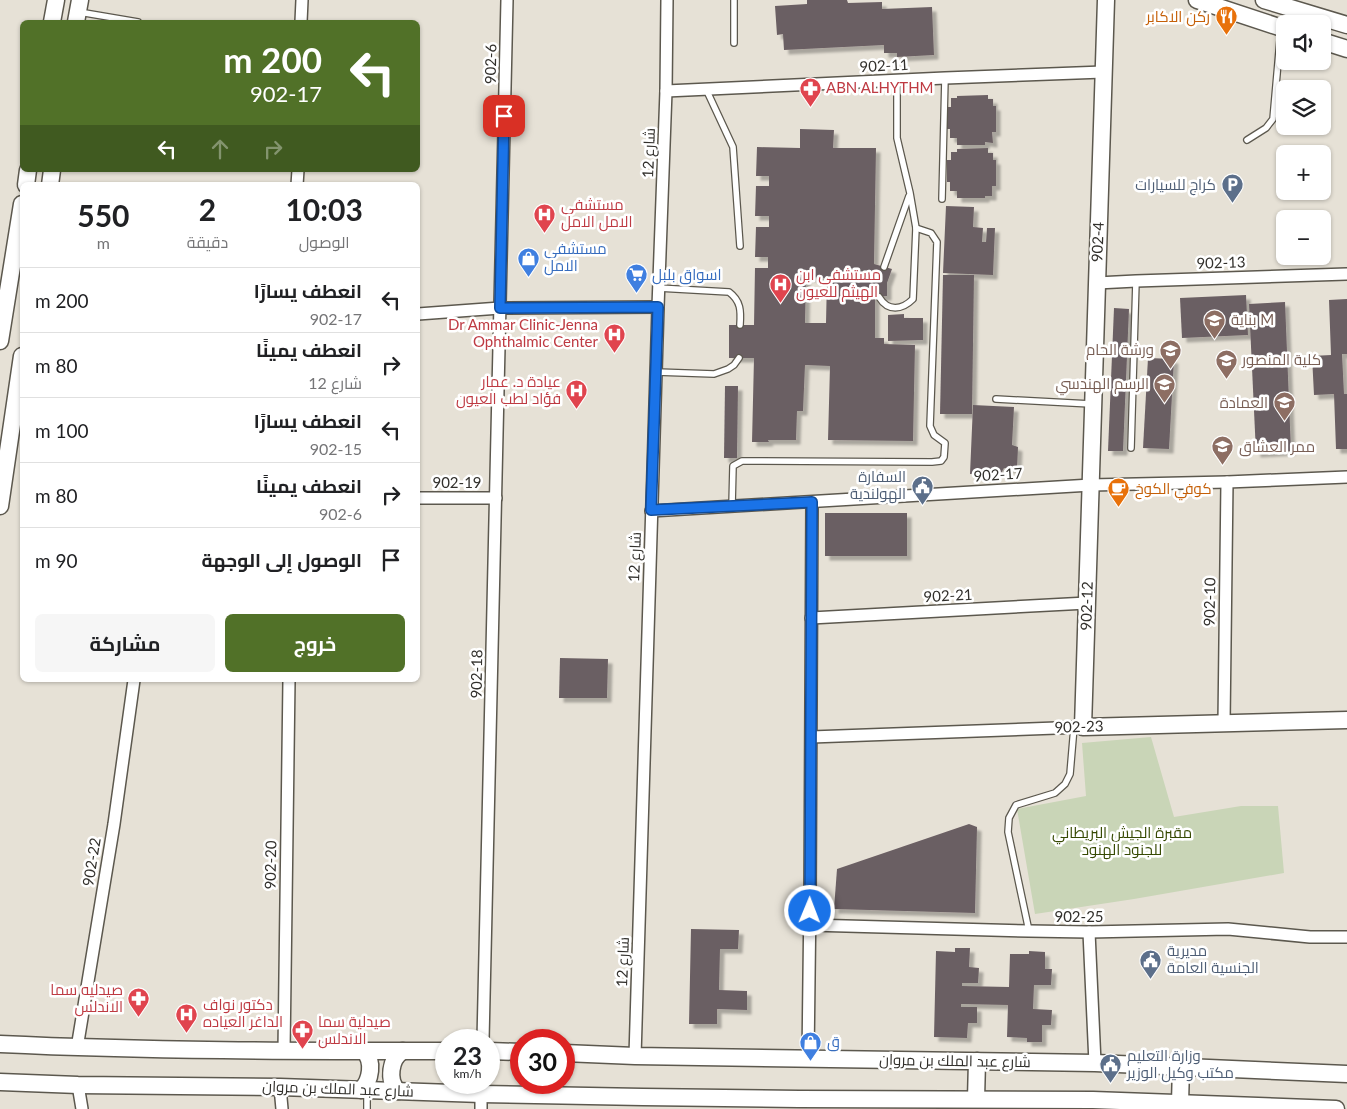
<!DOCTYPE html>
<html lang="ar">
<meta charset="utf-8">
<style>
:root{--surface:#fff;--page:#f6f6f6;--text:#202124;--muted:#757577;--line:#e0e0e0;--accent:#517128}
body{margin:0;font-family:Lato,Cairo,sans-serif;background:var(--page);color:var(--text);direction:rtl;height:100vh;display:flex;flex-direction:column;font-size:19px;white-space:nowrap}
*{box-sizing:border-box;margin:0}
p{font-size:16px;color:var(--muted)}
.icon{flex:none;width:28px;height:28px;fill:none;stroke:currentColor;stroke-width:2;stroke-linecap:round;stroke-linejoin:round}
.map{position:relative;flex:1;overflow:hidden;direction:ltr}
.sheet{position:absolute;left:20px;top:182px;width:400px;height:500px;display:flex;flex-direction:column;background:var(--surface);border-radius:8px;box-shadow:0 1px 4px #0004;direction:rtl}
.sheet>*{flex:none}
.top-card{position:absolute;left:20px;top:20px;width:400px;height:152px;border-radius:8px;box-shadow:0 1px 4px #0004;direction:rtl;background:#517128;color:#fff;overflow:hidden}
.buttons{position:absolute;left:1276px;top:15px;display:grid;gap:10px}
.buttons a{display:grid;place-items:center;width:55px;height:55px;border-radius:8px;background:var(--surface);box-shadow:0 1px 4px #0004;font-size:25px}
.speed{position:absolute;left:435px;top:1029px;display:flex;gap:10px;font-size:25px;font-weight:700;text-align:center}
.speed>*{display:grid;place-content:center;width:65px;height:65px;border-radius:50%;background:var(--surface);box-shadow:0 1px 4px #0004;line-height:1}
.speed small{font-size:12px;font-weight:400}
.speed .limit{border:8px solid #d22;background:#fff;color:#111}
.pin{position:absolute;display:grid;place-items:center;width:42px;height:42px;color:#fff;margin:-21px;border-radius:10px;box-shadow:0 2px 8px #0006}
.me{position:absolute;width:55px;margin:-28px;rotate:1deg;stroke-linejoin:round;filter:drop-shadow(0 0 4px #0008)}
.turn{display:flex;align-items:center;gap:18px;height:105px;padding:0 15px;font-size:22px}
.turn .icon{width:65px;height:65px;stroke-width:2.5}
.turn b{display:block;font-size:35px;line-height:42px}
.lanes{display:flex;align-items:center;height:48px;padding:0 15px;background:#0003;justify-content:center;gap:25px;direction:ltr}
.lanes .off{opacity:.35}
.eta{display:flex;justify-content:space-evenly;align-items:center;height:85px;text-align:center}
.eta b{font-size:30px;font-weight:700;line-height:35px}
.button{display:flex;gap:10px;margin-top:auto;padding:10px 15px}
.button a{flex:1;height:58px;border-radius:8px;background:var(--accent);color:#fff;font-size:20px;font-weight:700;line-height:58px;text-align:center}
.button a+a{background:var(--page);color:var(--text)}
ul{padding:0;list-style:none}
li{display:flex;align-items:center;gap:15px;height:65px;padding:0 15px;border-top:1px solid var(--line)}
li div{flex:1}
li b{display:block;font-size:19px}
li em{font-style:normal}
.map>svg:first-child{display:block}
.green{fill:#c9d5b7}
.building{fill:#6b5f63;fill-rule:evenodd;filter:url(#shadow)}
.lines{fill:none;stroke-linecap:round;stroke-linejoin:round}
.lane-casing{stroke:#5c584e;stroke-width:8}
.street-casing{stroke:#5c584e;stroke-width:14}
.secondary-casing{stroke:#5c584e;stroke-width:19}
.lane{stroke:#fff;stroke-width:5.5}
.street{stroke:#fff;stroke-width:11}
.secondary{stroke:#fff;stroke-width:16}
.route-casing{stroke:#114b97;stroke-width:12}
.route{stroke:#1a73e8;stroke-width:9}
.labels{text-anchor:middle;stroke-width:5;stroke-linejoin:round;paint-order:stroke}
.food-label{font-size:15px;fill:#c56008;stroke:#fff;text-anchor:end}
.street-label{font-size:15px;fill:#32302c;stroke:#fff}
.health-label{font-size:15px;fill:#be3a42;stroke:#fff;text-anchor:start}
.service-label{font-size:15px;fill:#4e5e75;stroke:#fff;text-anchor:end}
.shop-label{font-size:15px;fill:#366cbe;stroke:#fff;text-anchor:start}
.education-label{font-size:15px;fill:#785e54;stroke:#fff;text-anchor:start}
.park-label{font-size:15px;fill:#364902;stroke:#fff}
</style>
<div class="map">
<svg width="1347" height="1109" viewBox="0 0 1347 1109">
<defs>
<filter id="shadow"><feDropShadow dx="4.5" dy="4.5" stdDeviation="1" flood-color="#0004"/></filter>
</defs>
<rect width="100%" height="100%" fill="#e6e1d6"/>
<!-- green -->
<path class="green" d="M1151,737l23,80 67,-11h37l6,67 -150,26 -99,15 -18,-105 69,-13 -4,-53z"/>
<!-- building -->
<g class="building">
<path d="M807,0h40l1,3 34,-1v7l50,-2 2,48 -37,2v-4h-13v-8l-100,5 -1,-16 -6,1 -2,-29 32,-2z"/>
<path d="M988,95v4h5v7h3v26h-4l1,11 -8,-1v3h-28v-7h-7v-9h-3v-22h4v-9h6v-2z"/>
<path d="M800,129l34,1 -1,18h43l-2,116 18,5 -5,14v13l-12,1v41h9v6l31,1 -2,96 -85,-1 2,-74 -25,-1 -2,46h-6l-1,29h-28l1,2h-17l2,-84h-25v-33h25l1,-57h13v-11h-13l1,-30h13v-11h-14l1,-30h13v-10h-13l1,-29 43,1zM806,277l21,1 -1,45h-21z"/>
<path d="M988,148v5h5v7h3v26h-4v10h-7v2h-28v-7h-7v-9h-3v-22h4v-8h6v-3z"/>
<path d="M946,206l28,1 -1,20 10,1 -1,14h4l1,-14h8l-2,47 -50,-2z"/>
<path d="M943,275h31l-2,139h-32z"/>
<path d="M1246,295l2,40 -66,3 -2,-40z"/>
<path d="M1347,299v55h-5l2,40h3v55h-11l-2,-55 -20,1 -2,-39 19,-1 -2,-55z"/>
<path d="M1285,302l6,149 -35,2 -7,-149z"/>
<path d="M1114,308l15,1 -6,142h-15z"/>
<path d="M904,314v4h19v22l-35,1v-26z"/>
<path d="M1148,358l26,1 -5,90 -26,-1z"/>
<path d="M725,386h13l-1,72h-13z"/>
<path d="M973,405l41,2 -2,38 6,2 -1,22 -13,-1 -3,5 -11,-1 -1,3 -19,-1z"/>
<rect x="825" y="513" width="82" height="43"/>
<path d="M560,658l48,1 -1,39h-48z"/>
<path d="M969,824l8,3 -2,86 -141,-4 3,-40z"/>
<path d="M691,929l48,1 -1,19h-18l-1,41 28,1v19l-30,-1v15h-28z"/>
<path d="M955,948h15l-1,19 10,1 -1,15h-16v3l47,1 1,-33h19v-3l16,1v17h7l-1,16h-17l-1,24 19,1 -1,15h-9v17h-15v-4l-20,-1 1,-32 -47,-1v3h16v16h-9l-1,15 -33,-1 2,-86 19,1z"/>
</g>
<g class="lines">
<defs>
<g id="lane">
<path d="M734,0v43"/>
<path d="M79,12l59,10"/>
<path d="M706,89l27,58 7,99"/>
<path d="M1247,140l19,-12 7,-9 8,-90"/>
<path d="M942,199l3,-121"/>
<path d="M884,267l25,-71"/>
<path d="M658,288l71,4c12,9 12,19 11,33"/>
<path d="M879,297c9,15 23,13 34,2l3,-71 -6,-35 -13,-55v-57"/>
<path d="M656,372l58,2 14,-5 6,-4 5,-7"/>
<path d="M996,399l95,5"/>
<path d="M1131,448l5,-167"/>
<path d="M732,506l1,-40 9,-5 190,1 9,-1 3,-4 1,-14 -11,-8 -4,-9 7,-184 -6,-9 -15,-5"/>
<path d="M1029,931l-21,-99 1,-14 7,-13 39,-12 10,-9 5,-10 4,-47"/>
<path d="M367,1091v18"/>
</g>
<g id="street">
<path d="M301,22l1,-22"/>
<path d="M666,91l279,-13 158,-6"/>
<path d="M297,185l1,-15"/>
<path d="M1097,283l39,-2 211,-7"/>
<path d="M418,314l82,-6 158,-1"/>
<path d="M418,498h78"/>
<path d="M651,511l440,-26 136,-3 120,-5"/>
<path d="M811,618l276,-15"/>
<path d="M1224,723l3,-241"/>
<path d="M811,737l272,-10"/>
<path d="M810,925l219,6 60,1 139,-3 82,8h37"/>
<path d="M1089,932l6,131"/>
<path d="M483,1040l24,-1040"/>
<path d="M77,1048l37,-224 20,-144"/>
<path d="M284,1051l5,-371"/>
<path d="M635,1056l23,-749 8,-216 1,-91"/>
<path d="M808,1058l2,-160 2,-396"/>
<path d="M78,1085l4,24"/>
<path d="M280,1087l2,22"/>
<path d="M481,1109v-15"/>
</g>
<g id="secondary">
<path d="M1106,0l-23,727 264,-7"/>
<path d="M1197,0l88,29"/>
<path d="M1264,0l83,25"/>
<path d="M52,22l4,-22"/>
<path d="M76,22l4,-22"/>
<path d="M1322,41l25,8"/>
<path d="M26,185l2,-15"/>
<path d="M50,185l2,-15"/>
<path d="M0,341l22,-137"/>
<path d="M0,506l22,-150"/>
<path d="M0,1044c149,7 297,7 446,7"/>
<path d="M489,1051l32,1"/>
<path d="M564,1053l71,3 460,7 252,11"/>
<path d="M0,1082l78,3 202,2 201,7 162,3 156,2 294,1 243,9"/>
<path d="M361,1090c10,-9 13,-29 3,-39"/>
<path d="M398,1091c-11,-10 -8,-33 5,-40"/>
<path d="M976,1099l1,-38"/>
<path d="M1180,1103l1,-36"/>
</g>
</defs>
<!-- lane casing -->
<use href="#lane" class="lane-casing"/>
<!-- street casing -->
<use href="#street" class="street-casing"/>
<!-- secondary casing -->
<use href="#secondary" class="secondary-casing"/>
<!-- lane -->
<use href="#lane" class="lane"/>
<!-- street -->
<use href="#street" class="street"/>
<!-- secondary -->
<use href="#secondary" class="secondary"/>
</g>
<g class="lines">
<defs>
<path id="route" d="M504,116l-4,192 158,-1 -7,203 161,-8 -2,409"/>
</defs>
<!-- route casing -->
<use href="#route" class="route-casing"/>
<!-- route -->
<use href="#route" class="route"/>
</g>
<!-- icons -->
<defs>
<symbol id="restaurant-pin" viewBox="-11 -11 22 30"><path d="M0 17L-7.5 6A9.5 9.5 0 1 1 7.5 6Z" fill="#e8710a" stroke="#fff"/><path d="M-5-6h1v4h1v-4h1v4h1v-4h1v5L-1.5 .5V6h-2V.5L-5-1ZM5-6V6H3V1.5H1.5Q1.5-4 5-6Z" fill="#fff"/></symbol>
<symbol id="pharmacy-pin" viewBox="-11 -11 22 30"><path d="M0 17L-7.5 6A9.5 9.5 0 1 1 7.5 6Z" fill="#e0444e" stroke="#fff"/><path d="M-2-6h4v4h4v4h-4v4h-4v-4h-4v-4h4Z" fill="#fff"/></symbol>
<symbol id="parking-pin" viewBox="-11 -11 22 30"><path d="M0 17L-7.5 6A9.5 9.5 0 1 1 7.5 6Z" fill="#5c6f8a" stroke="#fff"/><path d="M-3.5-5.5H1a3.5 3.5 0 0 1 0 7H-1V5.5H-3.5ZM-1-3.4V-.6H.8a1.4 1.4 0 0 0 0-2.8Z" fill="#fff"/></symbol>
<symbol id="hospital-pin" viewBox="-11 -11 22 30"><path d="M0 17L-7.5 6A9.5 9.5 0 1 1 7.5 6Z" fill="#e0444e" stroke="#fff"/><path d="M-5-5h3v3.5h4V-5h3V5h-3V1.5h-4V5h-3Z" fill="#fff"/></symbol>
<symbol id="shop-pin" viewBox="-11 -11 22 30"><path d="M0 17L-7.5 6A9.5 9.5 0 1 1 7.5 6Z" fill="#3f7fe0" stroke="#fff"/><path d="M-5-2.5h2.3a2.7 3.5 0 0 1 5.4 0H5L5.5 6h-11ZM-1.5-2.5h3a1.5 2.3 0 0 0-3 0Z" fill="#fff"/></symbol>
<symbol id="supermarket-pin" viewBox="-11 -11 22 30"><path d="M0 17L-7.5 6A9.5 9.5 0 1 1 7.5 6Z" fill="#3f7fe0" stroke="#fff"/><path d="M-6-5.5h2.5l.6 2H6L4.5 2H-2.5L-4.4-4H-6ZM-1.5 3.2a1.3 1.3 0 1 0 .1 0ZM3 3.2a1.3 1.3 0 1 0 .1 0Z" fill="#fff"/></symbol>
<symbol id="university-pin" viewBox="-11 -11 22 30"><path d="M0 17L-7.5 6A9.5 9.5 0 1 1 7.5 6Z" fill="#8d6e63" stroke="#fff"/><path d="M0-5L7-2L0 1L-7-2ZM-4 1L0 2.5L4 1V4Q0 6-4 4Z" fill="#fff"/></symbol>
<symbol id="civic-pin" viewBox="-11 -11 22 30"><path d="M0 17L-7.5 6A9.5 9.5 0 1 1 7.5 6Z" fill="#5c6f8a" stroke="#fff"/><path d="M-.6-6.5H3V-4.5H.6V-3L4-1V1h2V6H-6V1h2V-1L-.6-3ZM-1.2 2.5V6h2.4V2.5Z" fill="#fff"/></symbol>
<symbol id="cafe-pin" viewBox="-11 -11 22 30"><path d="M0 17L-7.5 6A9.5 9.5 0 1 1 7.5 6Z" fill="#e8710a" stroke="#fff"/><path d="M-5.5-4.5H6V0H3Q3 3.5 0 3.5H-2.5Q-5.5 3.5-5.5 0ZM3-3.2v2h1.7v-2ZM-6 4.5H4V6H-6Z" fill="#fff"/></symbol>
</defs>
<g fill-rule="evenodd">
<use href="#restaurant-pin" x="1214" y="4" width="25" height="34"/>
<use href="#pharmacy-pin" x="798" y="76" width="25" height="34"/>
<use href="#parking-pin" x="1220" y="172" width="25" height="34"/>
<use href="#hospital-pin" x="532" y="202" width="25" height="34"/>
<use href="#shop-pin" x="516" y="246" width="25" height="34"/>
<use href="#supermarket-pin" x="624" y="262" width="25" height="34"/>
<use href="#hospital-pin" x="768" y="272" width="25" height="34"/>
<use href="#university-pin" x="1202" y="308" width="25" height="34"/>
<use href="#hospital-pin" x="602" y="322" width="25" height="34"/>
<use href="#university-pin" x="1158" y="338" width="25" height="34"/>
<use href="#university-pin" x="1214" y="348" width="25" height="34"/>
<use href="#university-pin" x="1152" y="372" width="25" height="34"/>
<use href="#hospital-pin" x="564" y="378" width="25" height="34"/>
<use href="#university-pin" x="1272" y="390" width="25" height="34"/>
<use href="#university-pin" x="1210" y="434" width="25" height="34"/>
<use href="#civic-pin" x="910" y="474" width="25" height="34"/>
<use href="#cafe-pin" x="1106" y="476" width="25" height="34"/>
<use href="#civic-pin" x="1138" y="948" width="25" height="34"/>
<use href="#pharmacy-pin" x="126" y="986" width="25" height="34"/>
<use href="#hospital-pin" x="174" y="1002" width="25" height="34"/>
<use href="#pharmacy-pin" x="290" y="1018" width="25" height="34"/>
<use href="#shop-pin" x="798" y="1030" width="25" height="34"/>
<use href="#civic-pin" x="1098" y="1052" width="25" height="34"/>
</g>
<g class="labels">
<!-- food labels -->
<g class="food-label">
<text x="1210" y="22">ركن الاكابر</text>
<text x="1135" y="494" text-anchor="start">كوفي الكوخ</text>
</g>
<!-- street labels -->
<g class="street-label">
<text transform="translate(491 64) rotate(-89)" y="5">902-6</text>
<text transform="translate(884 66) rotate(-3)" y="5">902-11</text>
<text transform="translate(649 153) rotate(-88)" y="5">شارع 12</text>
<text transform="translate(1098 242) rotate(-88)" y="5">902-4</text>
<text transform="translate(1221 263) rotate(-2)" y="5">902-13</text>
<text transform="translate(998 475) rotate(-4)" y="5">902-17</text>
<text x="457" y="488">902-19</text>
<text transform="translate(635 557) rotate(-88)" y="5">شارع 12</text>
<text transform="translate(948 596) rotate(-3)" y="5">902-21</text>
<text transform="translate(1210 602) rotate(-89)" y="5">902-10</text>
<text transform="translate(1087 606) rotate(-88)" y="5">902-12</text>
<text transform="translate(477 674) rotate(-89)" y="5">902-18</text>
<text transform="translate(1079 727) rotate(-2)" y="5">902-23</text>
<text transform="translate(92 862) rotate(-81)" y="5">902-22</text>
<text transform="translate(271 865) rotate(-89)" y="5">902-20</text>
<text x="1079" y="922">902-25</text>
<text transform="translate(623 962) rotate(-88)" y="5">شارع 12</text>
<text transform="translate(955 1061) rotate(1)" y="5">شارع عبد الملك بن مروان</text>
<text transform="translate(338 1089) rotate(2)" y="5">شارع عبد الملك بن مروان</text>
</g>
<!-- health labels -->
<g class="health-label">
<text x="826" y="93">ABN ALHYTHM</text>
<text x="561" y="210">مستشفى<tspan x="561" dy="17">الامل الامل</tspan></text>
<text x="796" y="280">مستشفى ابن<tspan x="796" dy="17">الهيثم للعيون</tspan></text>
<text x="598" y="330" text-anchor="end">Dr Ammar Clinic-Jenna<tspan x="598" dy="17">Ophthalmic Center</tspan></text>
<text x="561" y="387" text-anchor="end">عيادة د. عمار<tspan x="561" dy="17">فؤاد لطب العيون</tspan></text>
<text x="123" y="995" text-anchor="end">صيدليه سما<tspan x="123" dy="17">الاندلس</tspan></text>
<text x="203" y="1010">دكتور نواف<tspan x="203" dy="17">الداغر العياده</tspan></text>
<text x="318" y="1027">صيدلية سما<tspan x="318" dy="17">الاندلس</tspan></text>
</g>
<!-- service labels -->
<g class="service-label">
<text x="1216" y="190">كراج للسيارات</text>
<text x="906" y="482">السفارة<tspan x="906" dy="17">الهولندية</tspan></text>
<text x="1167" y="956" text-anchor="start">مديرية<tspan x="1167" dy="17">الجنسية العامة</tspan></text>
<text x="1127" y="1061" text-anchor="start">وزارة التعليم<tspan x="1127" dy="17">مكتب وكيل الوزير</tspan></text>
</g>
<!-- shop labels -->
<g class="shop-label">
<text x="544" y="254">مستشفى<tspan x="544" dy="17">الامل</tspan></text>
<text x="652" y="280">اسواق بلبل</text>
<text x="827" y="1047">ق</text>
</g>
<!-- education labels -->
<g class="education-label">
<text x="1231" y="325">بناية M</text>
<text x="1154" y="355" text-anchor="end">ورشة الحام</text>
<text x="1242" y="365">كلية المنصور</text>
<text x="1149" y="389" text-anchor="end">الرسم الهندسي</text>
<text x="1268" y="408" text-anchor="end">العمادة</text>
<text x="1239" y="452">ممر العشاق</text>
</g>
<!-- park labels -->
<g class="park-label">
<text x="1122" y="838">مقبرة الجيش البريطاني<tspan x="1122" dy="17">للجنود الهنود</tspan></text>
</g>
</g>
</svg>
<div class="buttons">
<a><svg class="icon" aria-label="sound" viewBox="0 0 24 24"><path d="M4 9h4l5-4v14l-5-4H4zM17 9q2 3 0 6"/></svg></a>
<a><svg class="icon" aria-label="layers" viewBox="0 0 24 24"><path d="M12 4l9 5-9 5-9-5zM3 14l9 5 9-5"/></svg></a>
<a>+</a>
<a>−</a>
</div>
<div class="speed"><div>23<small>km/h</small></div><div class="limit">30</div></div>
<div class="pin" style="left:504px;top:116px;background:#d93025"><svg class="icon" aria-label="arrive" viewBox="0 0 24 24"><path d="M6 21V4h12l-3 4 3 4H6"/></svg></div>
<svg class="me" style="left:810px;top:911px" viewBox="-20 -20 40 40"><circle r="17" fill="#1a73e8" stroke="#fff" stroke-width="3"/><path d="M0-11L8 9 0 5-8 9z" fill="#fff"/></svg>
<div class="top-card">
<div class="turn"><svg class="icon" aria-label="left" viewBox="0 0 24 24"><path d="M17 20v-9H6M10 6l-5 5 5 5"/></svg><div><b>200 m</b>902-17</div></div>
<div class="lanes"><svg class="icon" aria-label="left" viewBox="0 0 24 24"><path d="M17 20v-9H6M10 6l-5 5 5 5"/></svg><svg class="icon off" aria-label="ahead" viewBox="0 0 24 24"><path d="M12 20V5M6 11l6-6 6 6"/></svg><svg class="icon off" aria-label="right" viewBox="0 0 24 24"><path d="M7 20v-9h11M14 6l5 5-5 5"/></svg></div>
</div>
<section class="sheet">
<div class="eta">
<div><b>10:03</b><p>الوصول</p></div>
<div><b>2</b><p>دقيقة</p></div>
<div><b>550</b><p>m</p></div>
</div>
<ul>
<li><svg class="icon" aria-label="left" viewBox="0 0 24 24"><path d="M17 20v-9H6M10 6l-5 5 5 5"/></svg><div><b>انعطف يسارًا</b><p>902-17</p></div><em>200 m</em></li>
<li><svg class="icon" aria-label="right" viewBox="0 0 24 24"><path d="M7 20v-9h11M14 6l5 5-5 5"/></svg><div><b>انعطف يمينًا</b><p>شارع 12</p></div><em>80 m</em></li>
<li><svg class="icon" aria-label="left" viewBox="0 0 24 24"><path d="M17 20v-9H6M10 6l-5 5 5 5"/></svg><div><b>انعطف يسارًا</b><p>902-15</p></div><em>100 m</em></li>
<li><svg class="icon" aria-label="right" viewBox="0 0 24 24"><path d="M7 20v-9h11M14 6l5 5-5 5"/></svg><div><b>انعطف يمينًا</b><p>902-6</p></div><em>80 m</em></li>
<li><svg class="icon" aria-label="arrive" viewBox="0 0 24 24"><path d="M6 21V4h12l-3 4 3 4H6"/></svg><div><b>الوصول إلى الوجهة</b></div><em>90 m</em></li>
</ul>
<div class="button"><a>خروج</a><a>مشاركة</a></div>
</section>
</div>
